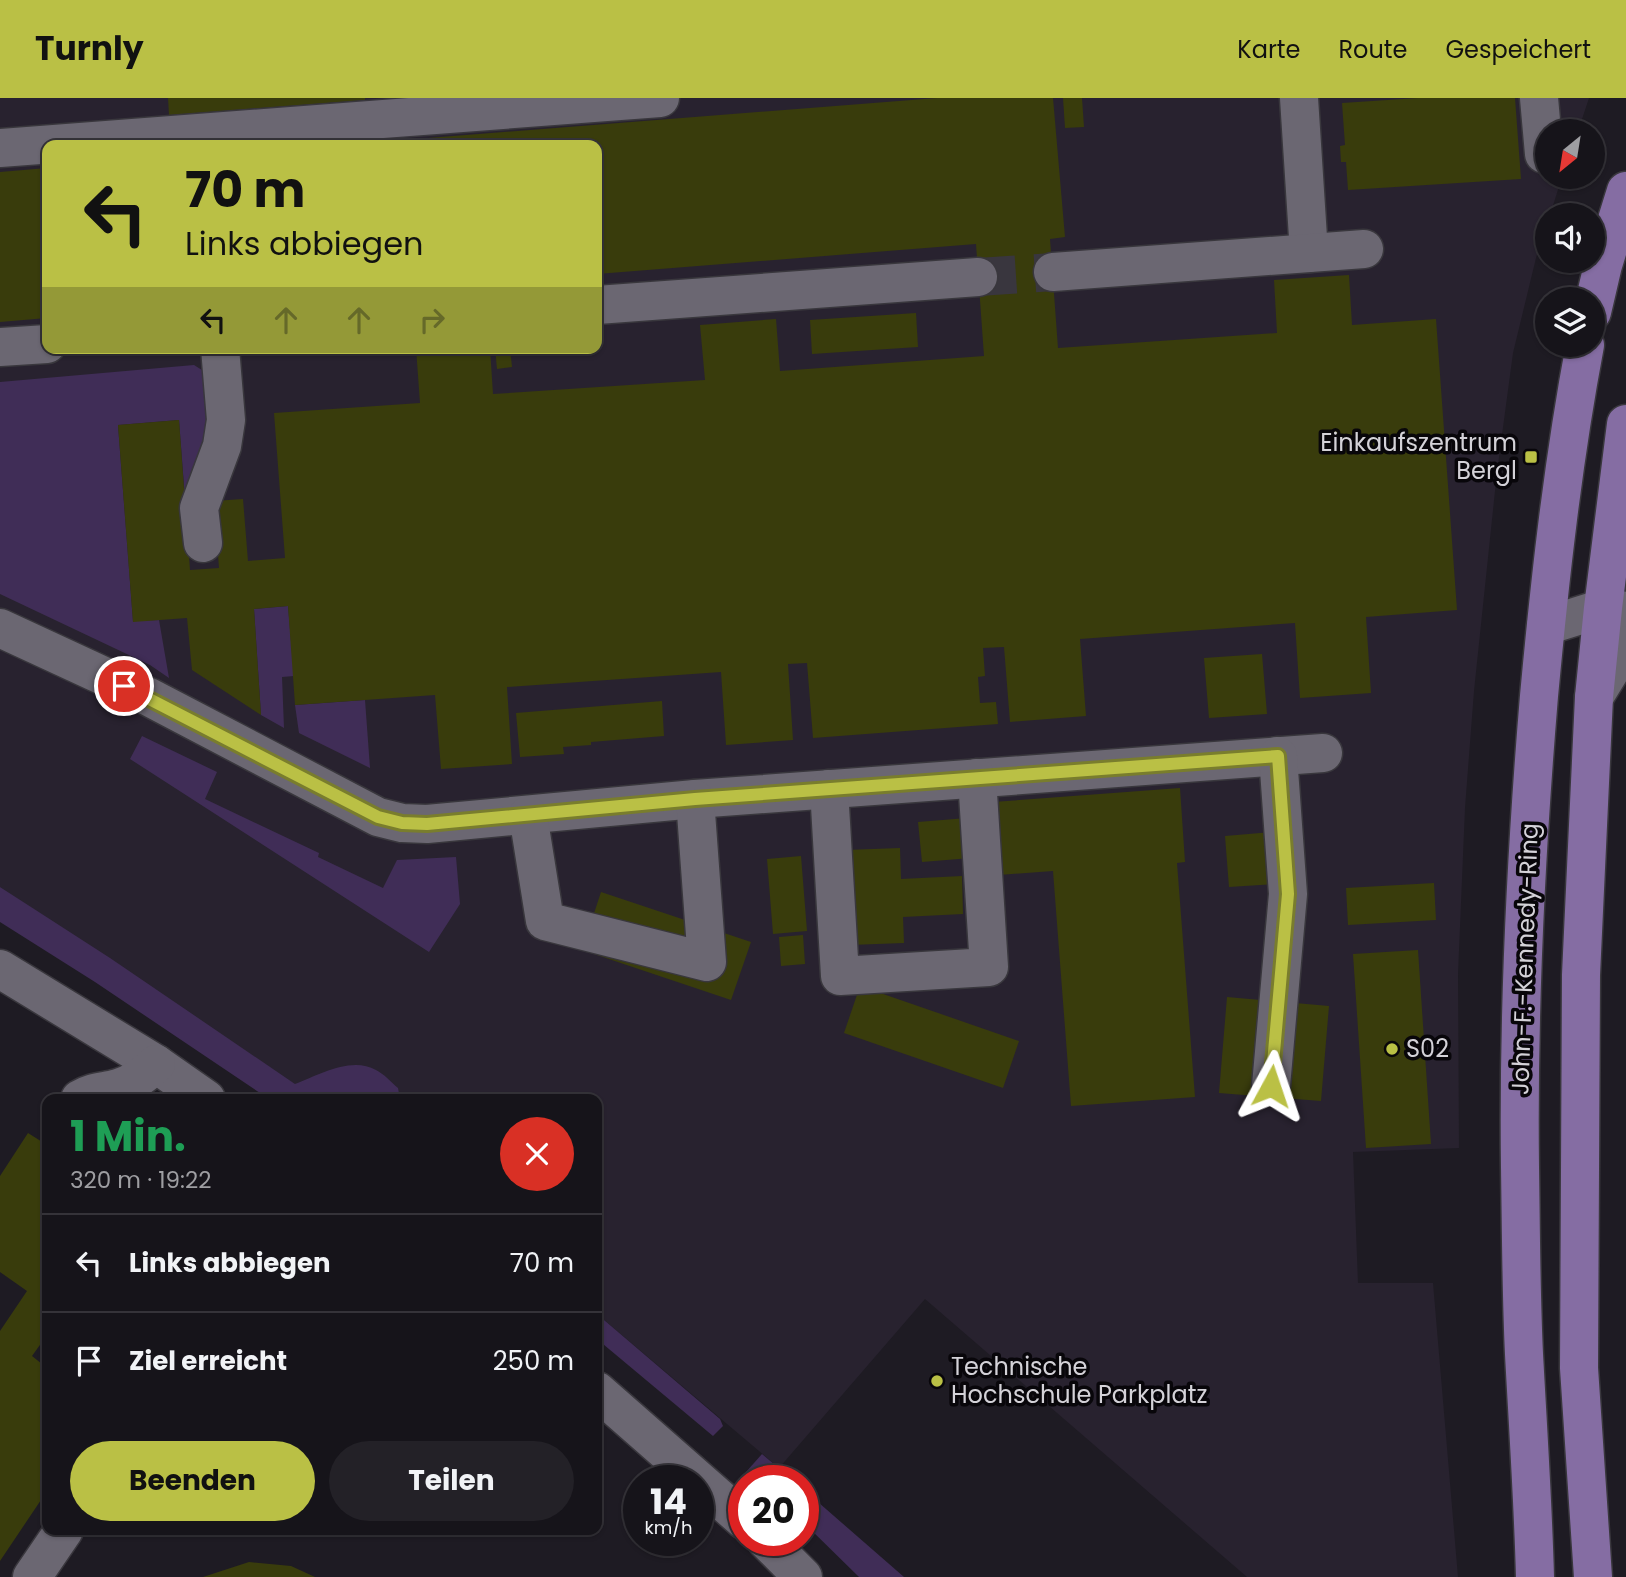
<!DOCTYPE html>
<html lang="de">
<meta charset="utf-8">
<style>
:root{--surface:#16141a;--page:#232127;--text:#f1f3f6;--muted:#9e9ea2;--line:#353339;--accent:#bac045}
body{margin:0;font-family:Poppins,sans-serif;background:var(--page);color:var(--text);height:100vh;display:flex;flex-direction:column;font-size:26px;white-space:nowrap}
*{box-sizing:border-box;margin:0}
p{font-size:23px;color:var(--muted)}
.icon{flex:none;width:38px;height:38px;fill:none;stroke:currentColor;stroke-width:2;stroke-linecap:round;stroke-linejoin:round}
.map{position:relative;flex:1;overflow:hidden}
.panel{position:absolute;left:42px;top:996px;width:560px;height:441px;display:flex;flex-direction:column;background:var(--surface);border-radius:14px;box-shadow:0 2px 5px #0004,0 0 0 2px var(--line)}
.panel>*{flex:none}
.banner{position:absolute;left:42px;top:42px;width:560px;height:214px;border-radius:14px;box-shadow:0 2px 5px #0004,0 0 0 2px var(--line);background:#bac045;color:#111;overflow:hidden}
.needle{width:46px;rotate:210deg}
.tools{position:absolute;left:1535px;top:21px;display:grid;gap:14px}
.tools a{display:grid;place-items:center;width:70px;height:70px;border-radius:50%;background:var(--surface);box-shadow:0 2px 5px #0004,0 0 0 2px var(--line);font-size:35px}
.speed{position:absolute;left:623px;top:1367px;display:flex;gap:14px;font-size:35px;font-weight:700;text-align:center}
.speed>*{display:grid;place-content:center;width:91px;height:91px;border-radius:50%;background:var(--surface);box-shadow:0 2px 5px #0004,0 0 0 2px var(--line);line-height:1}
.speed small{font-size:18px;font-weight:400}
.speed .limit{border:10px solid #d22;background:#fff;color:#111}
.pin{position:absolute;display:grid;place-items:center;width:60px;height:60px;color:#fff;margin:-30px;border:4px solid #fff;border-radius:50%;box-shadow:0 2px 7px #0007}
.me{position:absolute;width:77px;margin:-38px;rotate:5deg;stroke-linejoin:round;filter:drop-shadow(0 0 5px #0008)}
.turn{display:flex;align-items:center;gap:24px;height:147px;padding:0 28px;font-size:32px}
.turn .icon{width:91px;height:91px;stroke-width:2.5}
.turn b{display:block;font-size:49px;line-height:60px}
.lanes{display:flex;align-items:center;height:66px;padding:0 28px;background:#0003;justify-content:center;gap:35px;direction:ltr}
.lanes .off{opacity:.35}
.round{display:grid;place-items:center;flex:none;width:74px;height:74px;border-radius:37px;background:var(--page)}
.overview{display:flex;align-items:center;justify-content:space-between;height:119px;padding:0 28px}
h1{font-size:42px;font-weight:700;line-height:52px;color:#1e9e55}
.button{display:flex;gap:14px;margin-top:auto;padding:14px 28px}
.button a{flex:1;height:80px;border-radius:42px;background:var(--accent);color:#111;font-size:28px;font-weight:700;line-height:80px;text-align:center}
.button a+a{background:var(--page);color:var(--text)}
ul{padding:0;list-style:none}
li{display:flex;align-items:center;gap:21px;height:98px;padding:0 28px;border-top:2px solid var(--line)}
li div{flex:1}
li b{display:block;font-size:26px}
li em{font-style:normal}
header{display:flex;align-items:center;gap:42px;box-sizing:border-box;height:98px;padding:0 35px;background:var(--accent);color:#111}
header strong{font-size:33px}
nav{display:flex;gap:38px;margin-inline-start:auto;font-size:24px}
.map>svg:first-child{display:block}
.built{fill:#28222f;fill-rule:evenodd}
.green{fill:#402d57}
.building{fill:#393c0c}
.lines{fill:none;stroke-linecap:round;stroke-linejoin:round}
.minor-tunnel{stroke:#39363e;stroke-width:38;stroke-dasharray:38 19;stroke-linecap:butt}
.minor-casing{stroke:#39373d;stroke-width:41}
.major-casing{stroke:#39373d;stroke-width:41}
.minor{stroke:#6b6772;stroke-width:38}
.major{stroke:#856da3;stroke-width:38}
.route-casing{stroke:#797d2d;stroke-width:18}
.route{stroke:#bac045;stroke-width:12}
.poi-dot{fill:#bac045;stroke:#08060a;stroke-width:2.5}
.labels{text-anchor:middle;stroke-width:7;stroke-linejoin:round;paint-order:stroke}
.poi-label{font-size:24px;fill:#d4d2d8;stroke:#08060a;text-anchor:start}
.street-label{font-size:24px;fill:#d4d2d8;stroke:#08060a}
</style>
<header>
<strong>Turnly</strong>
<nav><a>Karte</a><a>Route</a><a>Gespeichert</a></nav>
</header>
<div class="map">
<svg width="1626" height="1479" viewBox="0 0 1626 1479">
<rect width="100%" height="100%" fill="#1e1b23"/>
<!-- built -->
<path class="built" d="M0,0h1589l-11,33h-31v46h15l-12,38h-3v8l-11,35 -23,95 -16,119 -23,219 -9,117 -7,166 1,174 -106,4 5,131h75l25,294h-211l-322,-278 -146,169 -182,-154v-215h-280l-317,-212zM47,47h550v203h-550z"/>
<!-- green -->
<g class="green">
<path d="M194,267l11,7 6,71 -26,56 -6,-79 -61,5 15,196 26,-1 10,58 -19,-13 -150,-71v-212z"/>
<path d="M288,508l6,70 -12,1 2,51 -23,-13 -7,-106z"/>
<path d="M365,602l5,68 -71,-35 -4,-28z"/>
<path d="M142,638l75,36 -12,27 114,54 -1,4 65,31 14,-28 59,-3 4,47 -31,48 -299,-193z"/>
<path d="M0,789l110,71 185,126c24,-9 56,-28 81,-14 8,4 15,12 22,18l2,11h-131l-174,-117 -95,-60z"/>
<path d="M597,1216l123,105 3,7 -10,10 -116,-97z"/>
<path d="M762,1356l31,26h-37l-10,-8z"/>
<path d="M803,1391l101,88h-45l-56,-55z"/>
</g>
<!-- building -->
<g class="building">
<path d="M168,0h197v2l-196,15z"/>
<path d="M937,0h116l12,139 -15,2 8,109 219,-15 -3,-53 75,-5 3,50 84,-6 21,291 -91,7 5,76 -71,5 -5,-75 -215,16 6,77 -76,6 -6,-75 -21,1 2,28 -7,1 2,26 16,-1 2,22 -185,14 -6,-75 -19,1 5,76 -67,5 -5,-73 -214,15 5,77 -71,5 -6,-74 -140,10 -7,-99 -34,3 7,106 -69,-45 -5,-52 -54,4 -15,-197 61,-5 11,150 29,-2 -5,-67 29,-2 5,62 37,-3 -11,-145 146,-10 -4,-55h74l3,46 212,-14 -5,-55 76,-6 4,52 204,-15 -8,-112 -379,30v-129h-232v-2z"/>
<path d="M1063,0h19l2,29 -19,1z"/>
<path d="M1418,0h97l6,81 -173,11 -2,-28h-5l-1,-16 5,-1 -3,-42z"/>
<path d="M47,70v150l-47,4v-150z"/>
<path d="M916,215l2,34 -106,7 -2,-34z"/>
<path d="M495,250h15l2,19 -15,2z"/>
<path d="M1262,556l5,60 -58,4 -5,-60z"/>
<path d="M662,603l2,35 -73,6v3l-28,2 1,7 -44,3 -4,-44z"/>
<path d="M1180,690l5,74 -8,1 18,234 -124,9 -18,-235 -54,4 -6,-73z"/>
<path d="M967,720l4,40 -49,4 -4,-40z"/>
<path d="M1273,734l4,52 -48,3 -4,-51z"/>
<path d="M900,750l1,31 61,-3 1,38 -60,3 1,26 -54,2 -4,-95z"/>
<path d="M801,758l6,75 -34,3 -6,-75z"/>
<path d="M1434,785l2,37 -88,5 -2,-37z"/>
<path d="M601,794l150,50 -20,58 -149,-50z"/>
<path d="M803,837l2,29 -24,2 -2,-29z"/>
<path d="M1418,852l13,194 -65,4 -13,-194z"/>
<path d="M860,888l159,55 -16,47 -159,-55z"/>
<path d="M1227,899l102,9 -8,95 -102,-8z"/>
<path d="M28,1035l19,12v190l-15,21 15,12v19l-3,4 3,2v98l-47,70v-230l27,-40 -27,-19v-96z"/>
<path d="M249,1464l42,4 24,11h-112z"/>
</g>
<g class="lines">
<!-- minor-tunnel -->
<path class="minor-tunnel" d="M978,179l75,-5"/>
<defs>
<g id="minor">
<path d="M1299,0l10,155"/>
<path d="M1539,0l5,56"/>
<path d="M0,50l660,-50"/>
<path d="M1053,174l311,-23"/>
<path d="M597,207l381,-28"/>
<path d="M0,249l47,-3"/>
<path d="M203,445l-4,-35 23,-62 4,-26 -6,-72"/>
<path d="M1546,528l57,-18 23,3"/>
<path d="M0,530l149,69 229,120 24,6 25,1 268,-25 628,-46"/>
<path d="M1594,599l32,-52"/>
<path d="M829,691l11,187 149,-9 -12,-189"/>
<path d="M528,717l17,106 162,41 -12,-163"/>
<path d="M0,871l156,95 50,35"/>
<path d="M1271,988l17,-192 -10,-138"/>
<path d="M80,1001c13,-8 24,-7 38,-11 15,-4 26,-14 38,-24"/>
<path d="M597,1293l147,129"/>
<path d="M766,1442l37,37"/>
<path d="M32,1479l32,-47"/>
</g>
<g id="major">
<path d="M1592,214l11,-47 23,-74"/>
<path d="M1535,1479c-2,-75 -7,-149 -11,-223 -3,-62 -3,-125 -4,-187 -2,-157 6,-315 19,-471 11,-118 24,-235 46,-351"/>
<path d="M1593,1479l-14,-209 2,-393 13,-278 9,-89 23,-184"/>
</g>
</defs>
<!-- minor casing -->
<use href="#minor" class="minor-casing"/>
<!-- major casing -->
<use href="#major" class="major-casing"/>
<!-- minor -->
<use href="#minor" class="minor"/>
<!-- major -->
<use href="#major" class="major"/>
</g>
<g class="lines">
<defs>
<path id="route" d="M124,588l254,131 24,6 25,1 268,-25 583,-43 10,138 -17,192"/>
</defs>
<!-- route casing -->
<use href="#route" class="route-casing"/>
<!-- route -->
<use href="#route" class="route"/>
</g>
<!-- markers -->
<g class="poi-dot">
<rect x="1524" y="352" width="14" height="14" rx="3.5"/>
<circle cx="1392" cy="951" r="7"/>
<circle cx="937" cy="1283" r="7"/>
</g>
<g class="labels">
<!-- poi labels -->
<g class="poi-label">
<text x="1517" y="353" text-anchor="end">Einkaufszentrum<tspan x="1517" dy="28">Bergl</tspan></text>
<text x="1406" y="959">S02</text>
<text x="951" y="1277">Technische<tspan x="951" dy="28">Hochschule Parkplatz</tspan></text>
</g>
<!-- street labels -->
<g class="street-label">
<text transform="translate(1525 861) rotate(-88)" y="8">John-F.-Kennedy-Ring</text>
</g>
</g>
</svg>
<div class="tools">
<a><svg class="needle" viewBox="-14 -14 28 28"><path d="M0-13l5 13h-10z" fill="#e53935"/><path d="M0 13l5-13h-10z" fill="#9e9ea2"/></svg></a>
<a><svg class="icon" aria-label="sound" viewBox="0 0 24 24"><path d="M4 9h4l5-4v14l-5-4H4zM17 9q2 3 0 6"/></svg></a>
<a><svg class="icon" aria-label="layers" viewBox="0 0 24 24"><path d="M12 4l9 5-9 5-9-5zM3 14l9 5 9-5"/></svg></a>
</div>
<div class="speed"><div>14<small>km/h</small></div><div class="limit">20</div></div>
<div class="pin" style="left:124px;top:588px;background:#d93025"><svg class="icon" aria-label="arrive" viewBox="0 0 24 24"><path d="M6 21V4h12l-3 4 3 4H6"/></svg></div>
<svg class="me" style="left:1271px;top:988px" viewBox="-20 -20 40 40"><path d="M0-17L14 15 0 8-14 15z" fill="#bac045" stroke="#fff" stroke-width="4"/></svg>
<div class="banner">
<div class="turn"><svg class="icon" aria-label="left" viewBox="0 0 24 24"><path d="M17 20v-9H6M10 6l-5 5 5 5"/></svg><div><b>70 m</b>Links abbiegen</div></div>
<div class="lanes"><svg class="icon" aria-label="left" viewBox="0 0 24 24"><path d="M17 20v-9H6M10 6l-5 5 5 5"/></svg><svg class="icon off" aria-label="ahead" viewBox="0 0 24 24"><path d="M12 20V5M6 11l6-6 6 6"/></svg><svg class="icon off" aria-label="ahead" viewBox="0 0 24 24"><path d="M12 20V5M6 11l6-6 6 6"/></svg><svg class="icon off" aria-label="right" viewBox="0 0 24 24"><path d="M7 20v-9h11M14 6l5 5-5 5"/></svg></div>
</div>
<section class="panel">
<div class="overview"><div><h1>1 Min.</h1><p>320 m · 19:22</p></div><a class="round" style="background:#d93025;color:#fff"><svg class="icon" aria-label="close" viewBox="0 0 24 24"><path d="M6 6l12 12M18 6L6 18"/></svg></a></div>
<ul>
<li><svg class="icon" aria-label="left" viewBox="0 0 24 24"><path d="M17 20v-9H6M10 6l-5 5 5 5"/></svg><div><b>Links abbiegen</b></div><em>70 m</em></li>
<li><svg class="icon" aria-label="arrive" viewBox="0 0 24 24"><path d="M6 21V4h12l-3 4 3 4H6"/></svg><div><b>Ziel erreicht</b></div><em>250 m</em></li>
</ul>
<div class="button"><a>Beenden</a><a>Teilen</a></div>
</section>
</div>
